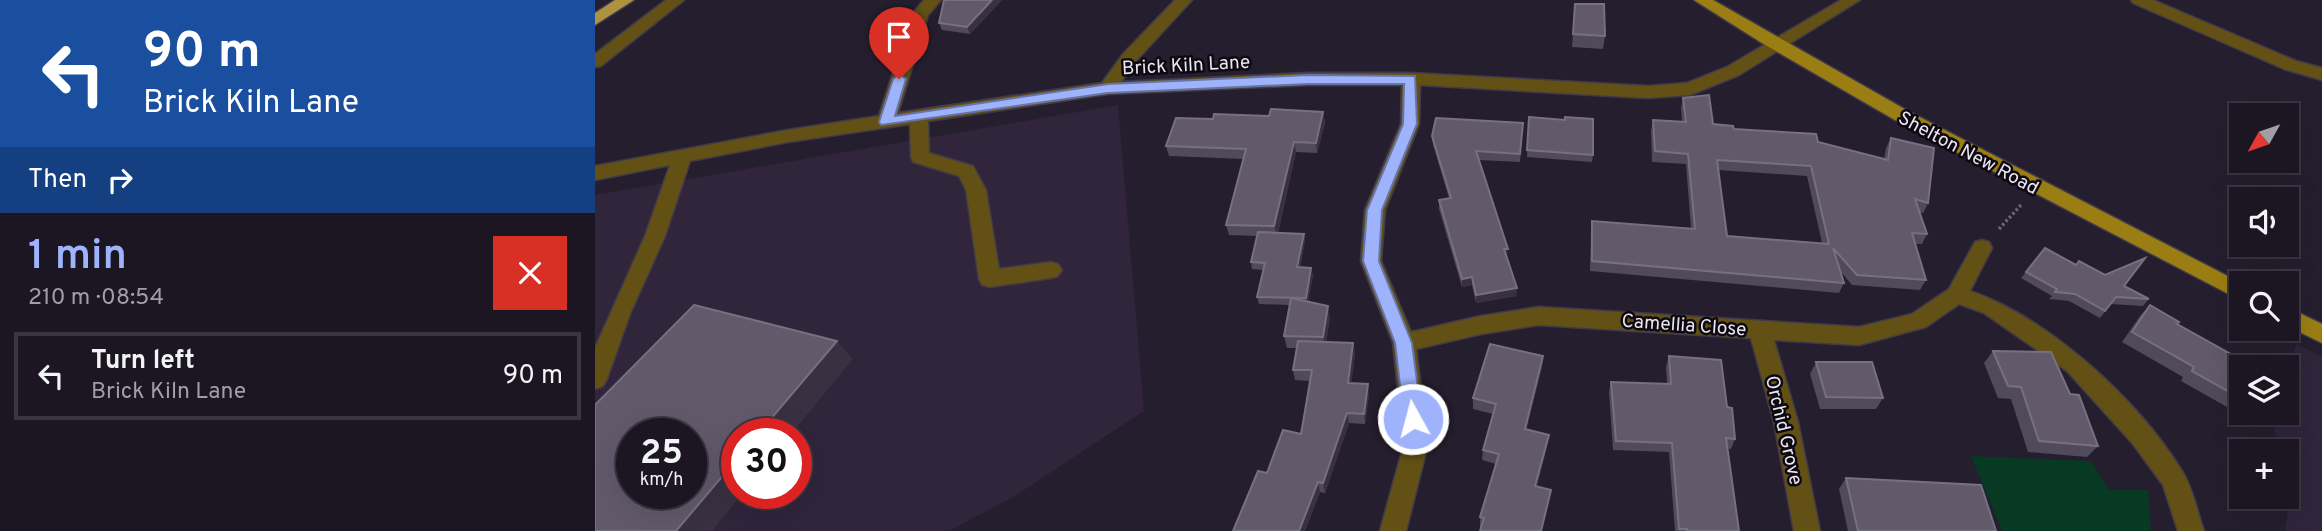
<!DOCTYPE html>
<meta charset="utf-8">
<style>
:root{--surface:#1c1622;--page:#251f2a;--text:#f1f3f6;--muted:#a09fa5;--line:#3a3540;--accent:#9fb3fd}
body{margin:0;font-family:Overpass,sans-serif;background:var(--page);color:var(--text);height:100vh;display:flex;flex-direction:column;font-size:26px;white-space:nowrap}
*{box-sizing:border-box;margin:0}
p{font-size:23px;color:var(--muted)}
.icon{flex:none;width:38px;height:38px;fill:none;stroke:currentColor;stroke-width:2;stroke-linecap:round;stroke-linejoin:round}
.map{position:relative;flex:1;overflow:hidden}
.panel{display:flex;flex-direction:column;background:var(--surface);width:595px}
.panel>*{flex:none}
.top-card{background:#1a4fa0;color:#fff;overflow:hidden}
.needle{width:46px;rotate:230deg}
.buttons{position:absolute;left:1634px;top:103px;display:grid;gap:14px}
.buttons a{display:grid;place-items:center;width:70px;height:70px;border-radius:0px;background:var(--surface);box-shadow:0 7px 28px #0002,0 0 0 2px var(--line);font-size:35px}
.speed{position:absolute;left:21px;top:418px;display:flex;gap:14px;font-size:35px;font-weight:700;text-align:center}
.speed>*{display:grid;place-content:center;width:91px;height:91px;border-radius:50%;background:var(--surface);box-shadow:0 7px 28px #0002,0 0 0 2px var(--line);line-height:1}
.speed small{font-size:18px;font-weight:400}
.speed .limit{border:10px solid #d22;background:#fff;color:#111}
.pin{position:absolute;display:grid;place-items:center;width:60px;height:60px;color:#fff;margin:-72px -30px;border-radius:50% 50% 50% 0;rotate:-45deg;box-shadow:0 0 7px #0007}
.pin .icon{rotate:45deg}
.me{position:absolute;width:77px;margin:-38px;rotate:353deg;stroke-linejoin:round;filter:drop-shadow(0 0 5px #0008)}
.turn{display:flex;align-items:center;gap:24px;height:147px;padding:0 28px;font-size:32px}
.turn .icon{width:91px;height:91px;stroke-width:2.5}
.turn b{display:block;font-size:49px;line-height:60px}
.then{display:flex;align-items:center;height:66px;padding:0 28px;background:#0003;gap:14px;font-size:26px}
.round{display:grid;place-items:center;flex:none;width:74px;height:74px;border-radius:0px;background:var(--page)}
.head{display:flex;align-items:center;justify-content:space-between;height:119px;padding:0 28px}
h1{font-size:42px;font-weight:600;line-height:52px;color:var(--accent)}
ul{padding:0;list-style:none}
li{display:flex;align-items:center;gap:21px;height:88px;margin:0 14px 10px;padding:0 14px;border:4px solid var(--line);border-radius:0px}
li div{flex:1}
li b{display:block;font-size:26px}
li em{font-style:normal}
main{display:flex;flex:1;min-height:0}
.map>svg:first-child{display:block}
.built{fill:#30253b;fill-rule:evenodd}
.green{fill:#073923}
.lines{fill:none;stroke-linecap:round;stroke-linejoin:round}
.minor-casing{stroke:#413a49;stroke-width:3}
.major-casing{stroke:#413a49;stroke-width:3}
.highway-casing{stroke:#413a49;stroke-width:3}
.path{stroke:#6c6674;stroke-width:3.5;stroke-dasharray:2.5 2.5;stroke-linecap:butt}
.minor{fill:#625015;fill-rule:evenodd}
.major{fill:#9b7e13;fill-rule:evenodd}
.highway{fill:#ac9241;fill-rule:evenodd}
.wall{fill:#514a5b;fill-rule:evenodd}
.shaded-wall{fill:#393142}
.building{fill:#625a6b;stroke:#777080;stroke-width:2;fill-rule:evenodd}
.route{fill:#9fb3fd;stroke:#6774a4;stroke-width:2}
.labels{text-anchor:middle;stroke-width:5;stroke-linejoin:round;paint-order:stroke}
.street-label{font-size:19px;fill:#eae5f0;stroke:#0d0911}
</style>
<main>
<section class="panel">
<div class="top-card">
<div class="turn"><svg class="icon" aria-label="left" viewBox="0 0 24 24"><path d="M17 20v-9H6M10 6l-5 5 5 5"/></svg><div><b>90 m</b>Brick Kiln Lane</div></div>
<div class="then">Then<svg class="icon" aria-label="right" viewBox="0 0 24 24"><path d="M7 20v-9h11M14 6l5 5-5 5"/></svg></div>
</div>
<div class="head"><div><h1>1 min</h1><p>210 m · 08:54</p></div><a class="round" style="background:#d93025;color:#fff"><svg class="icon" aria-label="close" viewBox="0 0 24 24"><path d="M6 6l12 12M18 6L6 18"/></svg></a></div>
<ul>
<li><svg class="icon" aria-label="left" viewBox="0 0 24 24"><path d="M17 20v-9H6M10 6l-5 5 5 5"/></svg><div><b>Turn left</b><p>Brick Kiln Lane</p></div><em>90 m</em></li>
</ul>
</section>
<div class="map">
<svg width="1727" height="531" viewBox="0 0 1727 531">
<rect width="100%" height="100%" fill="#251e2e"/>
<!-- built -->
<g class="built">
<path d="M523,105l26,306 -129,85 -66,35h-354v-336zM37,434h59v60h-59zM142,434h59v60h-59z"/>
<path d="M1701,344l26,12v175h-37l9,-61 -20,-40 5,-17h8v-34z"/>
</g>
<!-- green -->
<path class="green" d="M1376,456l120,5 18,29h39l3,41h-149z"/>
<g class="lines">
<defs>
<g id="minor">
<path d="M71,0h18l-83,66 -6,1v-13z"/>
<path d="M329,0h17l-13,15 -30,98 204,-30 21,-29 52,-54h17l-57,62 -14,20 187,-9h103l237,13 39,-3 40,-16 114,-67h19l-121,75 -49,20 -42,3 -228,-13 -1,39 -34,86 -4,51 30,71 70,-16 58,-9 320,20 53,-13 37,-25 26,-47 7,-2 7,2 3,6 -22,43c79,27 168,109 212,180 11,17 15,41 22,60h-26l-15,-46 -30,-41 -66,-73 -83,-58 -25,-9 -33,23 -67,18 -85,-5 24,82 22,109h-26l-20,-109 -23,-84 -212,-13 -58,9 -65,15 12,95 -22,87h-26l24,-87 -11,-101 -32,-82 4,-51 36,-86 1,-39h-94l-200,9 -180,27 1,32 44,13 13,24 13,79 52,-7 7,2 4,6 -4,6 -7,2 -61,9 -8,-2 -3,-6 -13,-89 -7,-14 -46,-14 -2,-5 -1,-33 -122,18 -98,19 -25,75 -35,78 -23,65 -4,7 -8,3v-41l50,-112 25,-71 -75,15v-14l193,-36 91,-14 33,-102z"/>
<path d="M1536,0h22l143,61 26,7v12l-38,-11 -151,-66z"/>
</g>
<g id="major">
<path d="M1099,0h19l195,111 335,173 -1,17 -347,-181 -133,-77z"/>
<path d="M1692,307l35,17v19l-35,-17z"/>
</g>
<path id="highway" d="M20,0h19l-39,25v-12z"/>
</defs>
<!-- minor casing -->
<use href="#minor" class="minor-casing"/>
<!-- major casing -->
<use href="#major" class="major-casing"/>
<!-- highway casing -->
<use href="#highway" class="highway-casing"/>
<!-- path -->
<path class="path" d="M1404,229l22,-24"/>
<!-- minor -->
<use href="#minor" class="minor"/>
<!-- major -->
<use href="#major" class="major"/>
<!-- highway -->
<use href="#highway" class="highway"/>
</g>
<!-- wall -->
<g class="wall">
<path d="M349,0h58l-32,34 -28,-4 -3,-7z"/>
<path d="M980,4l30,32 -2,13 -31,-2z"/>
<path d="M1088,98l30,26 21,5 84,13 66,17 2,-11 5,-10 37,65 -5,10 -3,-1 7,22 -5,10h-7l11,36 -6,10 -68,-5 -11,-13 3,11 -5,10 -249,-22 1,-40 1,-10 99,7 -5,-64 -34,-2 -1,-31 2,-11 29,2 -1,-14zM1123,170l89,6 15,67 -95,-7z"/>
<path d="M728,112l2,11 -8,30 -21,-1 -18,81 26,1 1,7 -5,26 13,7 -5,28 22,16 -4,24 27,1 2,11 -4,29 18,11 -4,30 -16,-1 -24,70 -5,-1 -15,39h-72l34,-58 34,-39 9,-53 -15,-1 -2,-10 4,-22h-10l-3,-12 6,-31 -31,-1 -2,-7 7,-27 -12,-1 -1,-7 6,-26 -28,-1 -3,-10 17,-66 -74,-3 -3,-10 47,-27z"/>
<path d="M934,117l36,3 28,35 -1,7 -65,-5z"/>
<path d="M928,123l-3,39 -41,-2 28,97h-1l11,31 -1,8 -40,7 -4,-18 -10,2 -23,-78v-9l10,-2 -16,-53 -1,-9z"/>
<path d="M1481,265l48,21 25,13 -6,7 -32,-2 -11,14 -31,-17 -20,-2 3,-3 -31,-18 5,-6z"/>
<path d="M1555,305l92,63v45h21l-11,8 -71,-40 2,-4 -61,-35 18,-26z"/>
<path d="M1398,351l77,43 28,52 -11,11 -59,-5 -17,-53 -13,-1 -14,-35z"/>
<path d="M948,356l-1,11 -16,63 21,16 -10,40 12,14 -68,27h-1v-10l16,-53 -14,-4 1,-10 10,-36 -20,-5v-11z"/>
<path d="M1074,356l58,51 8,32 -4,10 -4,-1 12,83h-64l-6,-79 -56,-2 -4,-58 2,-10 56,2 -1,-17z"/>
<path d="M1221,362l67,36 -7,11h-56l-10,-35z"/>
<path d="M1251,478l150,53h-148l-9,-42z"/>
</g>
<!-- shaded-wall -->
<g class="shaded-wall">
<path d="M397,0h10l-32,34 -3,-7z"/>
<path d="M728,112l2,11 -8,30 -1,-10z"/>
<path d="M699,142l2,10 -19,85 -3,-11z"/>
<path d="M709,234l1,7 -7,33 -1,-7z"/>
<path d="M909,249h4l-1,8 -4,1z"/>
<path d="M716,268l2,6 -6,31 -1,-7z"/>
<path d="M877,277v8l-10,2v-8z"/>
<path d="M922,288l-1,8 -40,7v-8z"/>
<path d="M733,306l2,12 -5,32 -2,-13z"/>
<path d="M242,341l16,18 -62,75h-33z"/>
<path d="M758,343l2,11 -5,40 -2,-11z"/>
<path d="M948,356l-1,11 -18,73 1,-11z"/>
<path d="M773,384l1,10 -4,30 -1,-10z"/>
<path d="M752,413l2,10 -24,70 -2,-10z"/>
<path d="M954,435l-2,11 -13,50 1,-10z"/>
<path d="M142,459v35h5l-30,37h-36z"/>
<path d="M723,482l2,10 -15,39h-6z"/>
</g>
<!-- building -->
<g class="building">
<path d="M349,0h48l-25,27 -28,-4z"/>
<path d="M980,4h29l1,32 -32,-2z"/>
<path d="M1114,95l4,29 20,2 1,3 82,5 2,8 70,18 3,-22 43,10 -6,55 -13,-4 12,35 -15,-1 14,47 -69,-5 -24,-27 11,35 -252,-22v-40l103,8 -7,-75 -33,-3 -2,-31 33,2 -3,-24zM1122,160l94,6 18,78 -102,-8z"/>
<path d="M676,109l52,3 -7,31 -22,-1 -20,84 -48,-1 20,-76 -80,-3 10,-28 37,1 1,-5 55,2z"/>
<path d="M934,117l36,3v-3l28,2v36l-66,-5z"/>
<path d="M841,118l87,5 -3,31 -44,-3 32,98h-4l13,39 -41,7 -4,-18 -10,2 -23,-79 12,-2 -19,-62z"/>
<path d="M663,232l46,2 -7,33 14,1 -5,30 -49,-1 8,-34 -14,-1z"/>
<path d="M1450,248l31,17 3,-4 26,14 40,-17 -21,28 25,13 -33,-2 -11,14 -30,-17 -20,-2 2,-3 -31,-17z"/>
<path d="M696,298l37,8 -5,31 -39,-1z"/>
<path d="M99,305l143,36 -79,93h-21v25l-61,72h-81v-126zM37,434h59v60h-59z"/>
<path d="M1555,305l29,17 -2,2 79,44h-14v31l-50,-28 2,-4 -62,-35z"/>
<path d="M703,341l55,2 -5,40 20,1 -4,30 -17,-1 -24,70 -5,-1 -19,49h-66l25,-60 9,2 16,-43 18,4 11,-64h-19z"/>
<path d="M895,344l53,12 -18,73 24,6 -14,51 16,4 -10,41h-61l4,-13 -4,-1 19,-63 -16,-4 13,-46 -23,-6z"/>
<path d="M1398,351l58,1 19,42 9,1 19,51 -59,-5 -18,-54 -13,-1z"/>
<path d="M1074,356l52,4 6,47 5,1 3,31 -9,-1 13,93h-52v-2h-8l-7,-86 -56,-2 -5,-59 60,2z"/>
<path d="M1221,362h56l11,36 -57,-1z"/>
<path d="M1251,478l135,7 15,46h-138z"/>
</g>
<!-- route -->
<path class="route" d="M304,74l7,5 -11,37 213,-32 200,-9 107,1 2,48 -35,86 -3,51 33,82 10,76 -2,6 -7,2 -6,-2 -3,-6 -9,-76 -32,-82 4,-51 36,-86 1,-40h-96l-200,9 -227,32 -2,-3 14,-43z"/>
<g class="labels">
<!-- street labels -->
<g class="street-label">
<text transform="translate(591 64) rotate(-3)" y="7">Brick Kiln Lane</text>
<text transform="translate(1374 152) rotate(28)" y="7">Shelton New Road</text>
<text transform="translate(1089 324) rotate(4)" y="7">Camellia Close</text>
<text transform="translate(1190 430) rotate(77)" y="7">Orchid Grove</text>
</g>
</g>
</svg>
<div class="buttons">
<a><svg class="needle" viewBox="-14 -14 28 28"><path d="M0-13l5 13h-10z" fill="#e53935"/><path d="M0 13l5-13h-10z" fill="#a09fa5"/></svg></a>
<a><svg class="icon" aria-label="sound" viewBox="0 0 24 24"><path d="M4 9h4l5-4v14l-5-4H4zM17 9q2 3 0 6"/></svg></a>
<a><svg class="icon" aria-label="search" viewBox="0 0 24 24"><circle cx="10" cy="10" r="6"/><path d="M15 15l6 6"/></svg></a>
<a><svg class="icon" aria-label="layers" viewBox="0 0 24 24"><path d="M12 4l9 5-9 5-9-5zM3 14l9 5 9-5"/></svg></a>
<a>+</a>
</div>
<div class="speed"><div>25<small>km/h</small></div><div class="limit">30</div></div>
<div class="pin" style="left:304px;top:79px;background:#d93025"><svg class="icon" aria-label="arrive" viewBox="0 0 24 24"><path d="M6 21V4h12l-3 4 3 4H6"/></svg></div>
<svg class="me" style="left:818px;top:419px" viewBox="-20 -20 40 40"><circle r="17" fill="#9fb3fd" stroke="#fff" stroke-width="3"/><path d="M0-11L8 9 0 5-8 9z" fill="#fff"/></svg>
</div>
</main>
